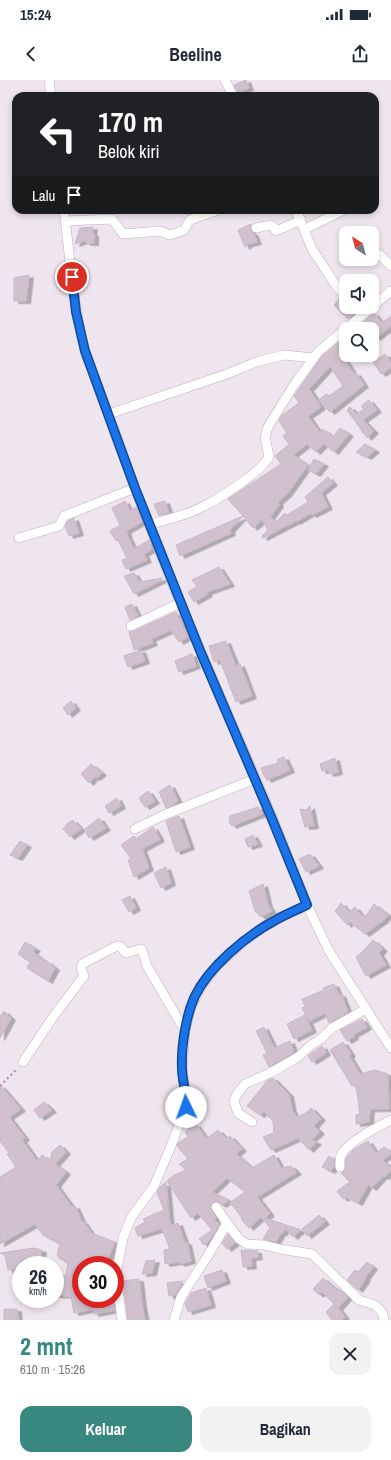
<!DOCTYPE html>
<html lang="id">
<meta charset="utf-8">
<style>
:root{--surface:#fff;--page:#f2f2f3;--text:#1f2937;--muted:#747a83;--accent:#388880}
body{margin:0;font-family:"Archivo Narrow",sans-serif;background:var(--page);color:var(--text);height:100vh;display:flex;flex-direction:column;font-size:15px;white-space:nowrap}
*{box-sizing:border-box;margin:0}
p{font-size:13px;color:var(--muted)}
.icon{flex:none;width:22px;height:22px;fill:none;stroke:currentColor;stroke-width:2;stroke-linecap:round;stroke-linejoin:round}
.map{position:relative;height:1240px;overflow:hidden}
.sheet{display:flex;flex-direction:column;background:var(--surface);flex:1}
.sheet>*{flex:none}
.top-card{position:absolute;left:12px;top:12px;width:367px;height:122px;border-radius:12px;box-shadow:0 2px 6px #0003;background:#202124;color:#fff;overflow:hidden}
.needle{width:26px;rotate:324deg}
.buttons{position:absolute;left:339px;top:146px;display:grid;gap:8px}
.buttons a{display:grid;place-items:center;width:40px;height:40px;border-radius:8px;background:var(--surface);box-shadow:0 2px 6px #0003;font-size:20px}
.speed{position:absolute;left:12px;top:1176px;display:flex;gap:8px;font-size:20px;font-weight:700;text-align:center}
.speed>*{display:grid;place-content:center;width:52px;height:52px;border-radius:50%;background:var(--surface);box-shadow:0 2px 6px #0003;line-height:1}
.speed small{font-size:10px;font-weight:400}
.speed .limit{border:6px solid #d22;background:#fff;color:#111}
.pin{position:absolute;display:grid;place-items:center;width:34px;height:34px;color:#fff;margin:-17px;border:2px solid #fff;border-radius:50%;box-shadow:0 1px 4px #0007}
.me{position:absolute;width:44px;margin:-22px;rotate:357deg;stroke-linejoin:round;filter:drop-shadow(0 0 3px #0008)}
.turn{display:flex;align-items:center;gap:14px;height:84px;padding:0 20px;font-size:18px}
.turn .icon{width:52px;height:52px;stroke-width:2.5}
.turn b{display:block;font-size:28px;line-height:34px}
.then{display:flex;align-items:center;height:38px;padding:0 20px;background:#0003;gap:8px;font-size:15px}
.round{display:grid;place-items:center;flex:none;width:42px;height:42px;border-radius:12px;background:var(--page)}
.overview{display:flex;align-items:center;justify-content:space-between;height:68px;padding:0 20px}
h1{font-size:24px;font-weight:800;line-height:30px;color:var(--accent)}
.button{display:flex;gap:8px;margin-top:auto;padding:8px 20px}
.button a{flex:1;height:46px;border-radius:12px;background:var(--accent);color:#fff;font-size:16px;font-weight:800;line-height:46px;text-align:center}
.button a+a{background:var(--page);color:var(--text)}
.status{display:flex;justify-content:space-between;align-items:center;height:28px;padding:0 20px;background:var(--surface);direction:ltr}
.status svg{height:11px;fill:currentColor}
header{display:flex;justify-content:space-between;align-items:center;height:52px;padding:0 20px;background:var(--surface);font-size:18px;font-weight:800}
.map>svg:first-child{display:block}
.building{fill:#d1c1cf;stroke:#cab7c7;filter:url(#shadow)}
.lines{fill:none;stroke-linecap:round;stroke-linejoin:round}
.street-casing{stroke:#bfaebc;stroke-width:10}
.path{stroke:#b583aa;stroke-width:2;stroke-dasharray:2 3;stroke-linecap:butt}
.street{stroke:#fff;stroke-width:9}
.route-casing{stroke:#114b97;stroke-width:10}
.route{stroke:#1a73e8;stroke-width:7}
</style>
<div class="status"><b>15:24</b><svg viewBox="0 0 49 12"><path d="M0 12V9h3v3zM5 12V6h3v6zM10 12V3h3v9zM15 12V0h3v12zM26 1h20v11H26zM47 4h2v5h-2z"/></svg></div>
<header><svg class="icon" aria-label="back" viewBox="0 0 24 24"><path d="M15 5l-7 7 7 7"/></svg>Beeline<svg class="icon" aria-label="share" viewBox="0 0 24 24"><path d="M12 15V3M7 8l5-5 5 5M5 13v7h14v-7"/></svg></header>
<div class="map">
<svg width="391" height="1240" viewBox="0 0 391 1240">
<defs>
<filter id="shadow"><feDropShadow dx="4.5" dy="2.5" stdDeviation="0" flood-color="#0004"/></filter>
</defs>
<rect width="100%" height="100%" fill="#efe5ee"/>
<!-- building -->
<g class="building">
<path d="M246,0l3,8 -11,5 -4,-8z"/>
<path d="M251,144l-1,6 4,4 3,8 -8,2 -4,3 -7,-17z"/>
<path d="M93,147l-1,7h2v9h-7l-3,-2 -9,3 5,-16z"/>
<path d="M29,195l-3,26h-12v-23z"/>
<path d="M340,218l6,4v5h16l-14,12 -14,-14z"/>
<path d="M374,233l7,9 1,-1 1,1 8,-6v10l-15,12 -4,-6v-3h-7l-4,-5z"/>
<path d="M346,256l-1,24 9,14 2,-1 8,12 -34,27 -11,-12 7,-6 3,2 14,-10 -13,-20 -21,23 12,18 -13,9 12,17 3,-4 10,8 7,-9 9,6 -15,18 -10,-8 -8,8 -9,-8 -14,11 15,10 -21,29 -9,8 1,3 -9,12 6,5 9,-9 2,2 21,-13 -3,-5 23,-20 5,6 -12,10 7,14 -16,8 -1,-2 -15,9v-1l-33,17 -1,-2 6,-6 -6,-10 -9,8 -10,-12 -13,14 1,3 -51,23 -4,-11 67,-29 -15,-17 53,-35 -6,-8 14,-12 -6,-8 4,-3 -8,-12 3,-6 17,-12 -5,-7 28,-40z"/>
<path d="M385,274l6,9v5l-10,6 -8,-12z"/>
<path d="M369,320l8,10 -14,10 11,11 -7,7 -20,-28 3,-3 7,7 7,-5 -3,-3z"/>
<path d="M365,364l10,6 -8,7 -11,-5z"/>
<path d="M314,379l10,5 -8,10 -8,-4z"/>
<path d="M125,421l5,10 6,-4 6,15 -16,9 2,3 -1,1 7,14 15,-9 3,9 -8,5 3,6 -21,9 -4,-9 5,-2 -9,-18 -2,1 -6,-10 10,-6 -8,-17z"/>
<path d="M165,421l4,12 -10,3 -5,-12z"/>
<path d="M74,438l5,15 -10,3 -4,-10 3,-5z"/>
<path d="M219,487l11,17 -23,8 1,2 -14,8 -6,-10 9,-6 -5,-6z"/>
<path d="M134,493l5,9 23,-4v2l-28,14 -10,-18z"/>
<path d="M132,524l6,12 -8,4 -5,-13z"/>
<path d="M176,532l12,25 -9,5 -8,-12 -20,9 2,4 -19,7 -5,-18 5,-1z"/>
<path d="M226,561l10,25 4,-2 12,32 -16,6 -16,-42 -6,2 -5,-16z"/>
<path d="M141,570l4,11 -17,6 -4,-11z"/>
<path d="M192,574l4,12 -17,6 -4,-11z"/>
<path d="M71,621l5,7 -8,7 -5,-7z"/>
<path d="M284,677l6,13 -23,10 -4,-6 -2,-6 17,-5 -1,-3z"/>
<path d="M335,678l3,14 -9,2 -1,-4 -6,1 -2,-7z"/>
<path d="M91,684l11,9 -6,5 -2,-1 -5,6 -8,-9z"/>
<path d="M170,705l8,16 -4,2 1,1 -9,4 -7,-16z"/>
<path d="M148,711l7,10 -10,6 -6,-9z"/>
<path d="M117,718l4,8 -12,7 -4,-7z"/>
<path d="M310,726l4,20 -9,1 -5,-18 6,1z"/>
<path d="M258,727l4,7 -30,12 -3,-4 1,-6z"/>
<path d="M179,736l11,31 -14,5 -10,-31z"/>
<path d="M99,738l7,10 -17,10 -4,-9z"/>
<path d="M73,740l8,9 -11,8 -7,-8 5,-6z"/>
<path d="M153,747l7,12 -18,10 7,19 -15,9 -6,-17 3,-1 -10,-14 13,-9 2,3z"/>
<path d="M253,755l5,9 -10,3 -3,-8z"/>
<path d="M20,761l7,4 -9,13 -8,-3z"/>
<path d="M310,774l9,12 -13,6 -7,-13z"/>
<path d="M166,787l5,16 -10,5 -7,-15z"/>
<path d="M263,804l5,21 4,6 -11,6 -6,-6 -6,-20z"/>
<path d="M130,816l6,12 -7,4 -7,-12z"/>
<path d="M341,823l8,9 6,-5 7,9 2,-2 2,2 8,-12 14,11 -6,7h-1l-16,12 -15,-12 -3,3 -12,-14z"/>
<path d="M373,860l10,9 -4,4 7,12 -20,11 -10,-19 6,-5z"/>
<path d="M25,862l11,7 -3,3 13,10 1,-1 8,7 -7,13 -21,-13 3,-6 -12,-8z"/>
<path d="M334,904l5,11 2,-1 7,18 -19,11 -4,-10 -16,8 -7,-13 3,-1 -3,-8 22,-9 -1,-2z"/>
<path d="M4,931l7,7 -11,20v-21z"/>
<path d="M305,935l7,15 -18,9 -7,-15z"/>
<path d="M362,939l5,8 -14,8 1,2 -7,4 -7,-11z"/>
<path d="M264,947l10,21 16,-7 4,11 -25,15 -6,-12 4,-2 -11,-22z"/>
<path d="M343,962l8,12 -2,2 11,18 15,-4 13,4 1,35h-19l-1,13 -13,2v-9l4,-1 -4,-29 -4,1 -22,-36z"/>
<path d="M322,966l4,7 -14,9 -4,-6z"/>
<path d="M273,998l16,16 3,16 5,7 9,-4 5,-5 10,10 -7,8 6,6 -9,8 6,2 -8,8 -11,-12 -27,12 -8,-13 11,-4 -1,-12 -9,-9 -4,3 -13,-9 20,-25z"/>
<path d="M0,1005l21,24 -12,8 16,21 -3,2 15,21 5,-6 8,6 2,-9 8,-7 6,7 -11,12 11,8 -10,13 16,22 3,-1 7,16 1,-1 8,12 24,9 -10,23h-24v34h32l2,11 -21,4 -1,-5 -19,4 -3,-17 -16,-1 1,-20h10l2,-14 -8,-2 -3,-4 3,-11 -17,-9 -8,-11 -35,20v-67l16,-10 -9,-13 2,-1 -9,-12z"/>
<path d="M44,1022l8,8 -12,8 -6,-8z"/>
<path d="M196,1044l10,15 12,-9 9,9 3,-3 12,13 -6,5 16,14 22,-13 7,13 10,-2 6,6 -40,25 13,17 -5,4 36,12 -8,7 -8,-9 -2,5h-2l-5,9 -13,-3 7,-11 -9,-11 -12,11 -8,-9 1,-1 -9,-12 -4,-3 16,-11 -18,-14 -15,14 17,8 -7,5 -6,-4 -5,3v6l5,8 -2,1 5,6 -10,16 -5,4 -5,-6 13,-9 -14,-17 -7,5 -24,-37 7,-6 12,-5 -7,-6 9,-5 -11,-13 1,-3 10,-6 -3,-5z"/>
<path d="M368,1061l8,12 8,-6 7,5v2l-9,6 9,8v2l-6,7 -2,-1 -11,12 -4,-3 -10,18 -12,-6 -3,2 -6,-8 13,-9 -9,-9 4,-3 1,-12 7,-8z"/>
<path d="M329,1076l5,3v7l-3,5 -9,-4z"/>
<path d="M166,1102l4,44 8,-3 7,20 2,-1 4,19 -11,3 -1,-2 -14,2 -1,-14 6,-1 -9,-23v3l-23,7 -3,-8 10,-6 -2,-3 21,-9 -7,-18 3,-5z"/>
<path d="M319,1135l6,7 -18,14 -5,-7z"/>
<path d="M228,1154l7,9 -8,6 -5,-6z"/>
<path d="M34,1168l8,2 -3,13 -16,-4v6h-2v3l-13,2 -3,-15 -5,-2z"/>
<path d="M241,1170l16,1 1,6 -7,1 1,8 -9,1z"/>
<path d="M155,1180l-3,13 -10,1 4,-13z"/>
<path d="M367,1182l6,5 -8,11 1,1 -8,11 -11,-10 8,-10 3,2z"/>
<path d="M222,1190l4,11 -18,7 -4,-12z"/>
<path d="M323,1198l15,13 1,-2 9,8 -10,11 -2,-3 9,12 -4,3h-9l-6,-8 8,-8 -12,-12 -3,3 -6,-6z"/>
<path d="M139,1199l3,26 3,15h-17l-5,-39z"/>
<path d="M183,1201l-8,14 -6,1 -2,-13z"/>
<path d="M206,1208l5,17 -23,7 -3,-8 6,-11z"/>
<path d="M4,1229h13l1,11h-14z"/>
</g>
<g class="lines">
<defs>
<g id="street">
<path d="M49,0l2,16"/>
<path d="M225,0l8,16"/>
<path d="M64,130c6,47 9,95 21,141l50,137 45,115 93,216 34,86 22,46 62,97"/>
<path d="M296,130l16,39 25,38 9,9"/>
<path d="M66,141l46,-2 11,15 37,-3 10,4 14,-5 6,-10 28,-10"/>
<path d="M256,148l15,-3 2,1 3,5 25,-11"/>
<path d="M305,149l37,-18"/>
<path d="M379,174l12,12"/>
<path d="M109,334l118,-40 32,-13 25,-6 30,3"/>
<path d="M150,445c16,-6 35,-9 50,-17 15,-7 64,-37 69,-52l-4,-19 3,-10 26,-42 24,-33 73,-61"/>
<path d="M19,458l40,-12 5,-10 71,-28"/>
<path d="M131,546l49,-23"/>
<path d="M135,749l29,-14 91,-36"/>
<path d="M23,982l30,-45 31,-41 -3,-8 1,-4 35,-18h3l6,7 15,-4 1,1 5,16 38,65"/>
<path d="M252,1042l-14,-9 -4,-12 3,-7 8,-10 25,-11 28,-16 12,-11 11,-7 11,-11 34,-19"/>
<path d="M340,1087c0,-5 -1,-11 3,-15 9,-12 34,-25 48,-32"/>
<path d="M216,1127l11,16"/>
<path d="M122,1240l-6,-45 7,-37 8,-20 23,-32 17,-40 15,-39v-10l-4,-29 3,-37 6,-25 12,-22 16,-20 18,-16 19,-16 17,-11 34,-16"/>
<path d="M174,1240l7,-23 28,-43 18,-31 12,16 8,5 17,1 16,4 32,5 47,46 16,5 4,4 4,5 1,6"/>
</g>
</defs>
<!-- street casing -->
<use href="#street" class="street-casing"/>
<!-- path -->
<path class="path" d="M0,1006l17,-17"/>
<!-- street -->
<use href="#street" class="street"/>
</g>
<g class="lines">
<defs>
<path id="route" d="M72,197l4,35 9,39 50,137 66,165 71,166 35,86c-11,5 -23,10 -33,16 -28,15 -65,46 -79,75 -9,19 -14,51 -13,72 0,13 5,26 4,39"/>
</defs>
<!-- route casing -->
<use href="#route" class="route-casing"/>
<!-- route -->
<use href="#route" class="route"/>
</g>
</svg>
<div class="buttons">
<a><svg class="needle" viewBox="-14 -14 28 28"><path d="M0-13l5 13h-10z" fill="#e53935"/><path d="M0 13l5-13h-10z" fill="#747a83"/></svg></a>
<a><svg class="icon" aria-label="sound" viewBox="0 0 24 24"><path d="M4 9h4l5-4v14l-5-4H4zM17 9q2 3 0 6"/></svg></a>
<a><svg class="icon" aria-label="search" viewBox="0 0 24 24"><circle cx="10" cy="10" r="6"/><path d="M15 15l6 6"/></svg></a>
</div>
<div class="speed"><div>26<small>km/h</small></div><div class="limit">30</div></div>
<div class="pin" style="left:72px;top:197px;background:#d93025"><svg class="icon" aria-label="arrive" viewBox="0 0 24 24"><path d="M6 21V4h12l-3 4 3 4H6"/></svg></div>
<svg class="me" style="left:186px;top:1027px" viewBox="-20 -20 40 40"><circle r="19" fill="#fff"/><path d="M0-13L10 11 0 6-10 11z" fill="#1a73e8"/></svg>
<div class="top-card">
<div class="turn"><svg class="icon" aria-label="left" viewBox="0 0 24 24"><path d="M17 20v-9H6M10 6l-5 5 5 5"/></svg><div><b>170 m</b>Belok kiri</div></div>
<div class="then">Lalu<svg class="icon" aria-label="arrive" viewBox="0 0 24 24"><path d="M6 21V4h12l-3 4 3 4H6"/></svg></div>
</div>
</div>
<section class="sheet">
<div class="overview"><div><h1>2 mnt</h1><p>610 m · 15:26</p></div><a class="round"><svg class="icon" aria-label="close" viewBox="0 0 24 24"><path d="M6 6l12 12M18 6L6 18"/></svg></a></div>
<div class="button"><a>Keluar</a><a>Bagikan</a></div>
</section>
